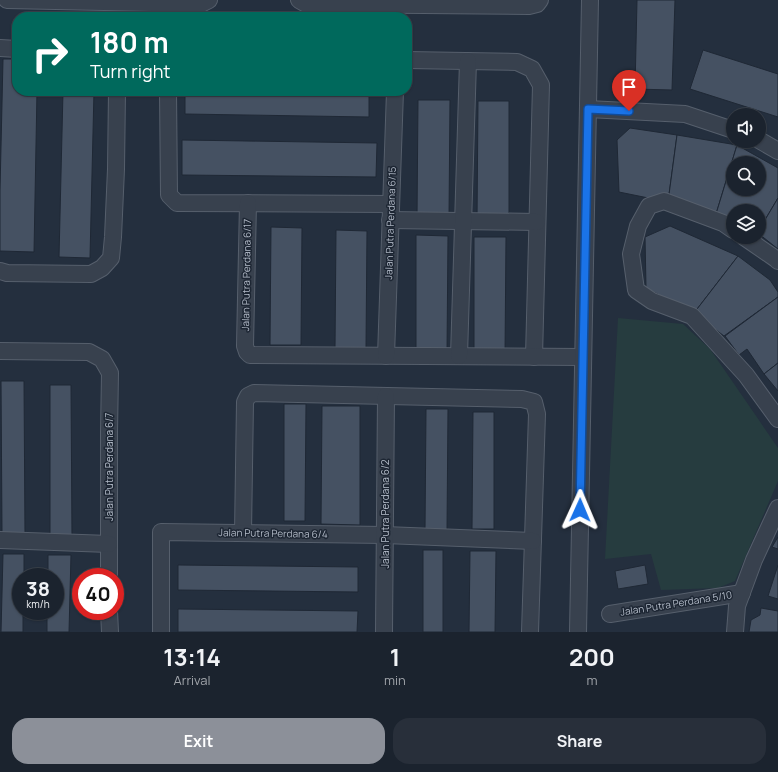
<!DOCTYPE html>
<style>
:root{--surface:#1b232e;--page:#282f3a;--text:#f1f3f6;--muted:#a0a4aa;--line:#39404a;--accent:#8c9099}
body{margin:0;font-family:Manrope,sans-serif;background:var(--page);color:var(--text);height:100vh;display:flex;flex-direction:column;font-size:15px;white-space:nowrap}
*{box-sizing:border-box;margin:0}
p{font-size:13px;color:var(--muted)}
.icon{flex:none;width:22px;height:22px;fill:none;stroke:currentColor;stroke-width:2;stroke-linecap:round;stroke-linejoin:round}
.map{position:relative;height:632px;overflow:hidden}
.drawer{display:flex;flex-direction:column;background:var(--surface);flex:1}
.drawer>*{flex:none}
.banner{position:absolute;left:12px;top:12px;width:400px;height:84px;border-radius:16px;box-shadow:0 1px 3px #0004,0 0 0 1px var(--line);background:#00695c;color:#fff;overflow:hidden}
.buttons{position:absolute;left:726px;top:108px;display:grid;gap:8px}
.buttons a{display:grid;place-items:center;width:40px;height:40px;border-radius:50%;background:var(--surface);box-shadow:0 1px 3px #0004,0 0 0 1px var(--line);font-size:20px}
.speed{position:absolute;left:12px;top:568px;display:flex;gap:8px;font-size:20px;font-weight:700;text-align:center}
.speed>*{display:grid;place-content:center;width:52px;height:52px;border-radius:50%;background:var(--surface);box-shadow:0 1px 3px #0004,0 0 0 1px var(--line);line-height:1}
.speed small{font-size:10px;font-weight:400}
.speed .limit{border:6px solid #d22;background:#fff;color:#111}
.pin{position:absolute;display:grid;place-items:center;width:34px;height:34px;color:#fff;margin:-41px -17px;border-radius:50% 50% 50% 0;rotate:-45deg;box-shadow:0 0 4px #0007}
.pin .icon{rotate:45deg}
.me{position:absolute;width:44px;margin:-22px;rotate:1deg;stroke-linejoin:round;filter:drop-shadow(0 0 3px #0008)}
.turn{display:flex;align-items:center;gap:14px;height:84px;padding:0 12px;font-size:18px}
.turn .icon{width:52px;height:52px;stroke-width:2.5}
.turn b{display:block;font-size:28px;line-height:34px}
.eta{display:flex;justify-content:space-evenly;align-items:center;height:68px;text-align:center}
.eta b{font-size:24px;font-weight:700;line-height:28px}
.button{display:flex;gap:8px;margin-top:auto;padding:8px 12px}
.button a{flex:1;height:46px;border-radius:16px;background:var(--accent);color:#fff;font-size:16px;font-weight:700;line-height:46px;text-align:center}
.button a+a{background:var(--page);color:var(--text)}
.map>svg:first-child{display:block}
.green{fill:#263c3f}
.building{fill:#455162;stroke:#1f2835;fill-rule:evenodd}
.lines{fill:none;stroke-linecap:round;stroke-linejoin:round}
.minor-casing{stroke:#565f6c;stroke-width:18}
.minor{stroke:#38414e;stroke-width:16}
.route-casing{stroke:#114b97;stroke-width:10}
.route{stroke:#1a73e8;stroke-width:7}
.labels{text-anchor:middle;stroke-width:3;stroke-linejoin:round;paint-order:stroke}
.street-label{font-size:10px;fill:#b4bcc9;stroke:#1d2633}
</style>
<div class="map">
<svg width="778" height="632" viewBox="0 0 778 632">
<rect width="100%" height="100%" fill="#242f3e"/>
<!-- green -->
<path class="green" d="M618,318l65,6 27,25 68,99v33l-43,100 -17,7 -57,2 -10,-36 -46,5z"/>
<!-- building -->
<g class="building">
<path d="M637,0h38l-3,90 -37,-1z"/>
<path d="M703,50l75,24v43l-88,-28z"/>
<path d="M3,59h14v32h20l-3,161 -34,-1v-61z"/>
<path d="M63,91h31l-4,167 -31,-1z"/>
<path d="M185,91h184v26l-184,-3z"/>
<path d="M418,100h32l-1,117h-32z"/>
<path d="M478,101h31v118h-32z"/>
<path d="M630,128l47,7 -9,67 -49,-10 -2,-52z"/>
<path d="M677,135l60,10 -21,69 -48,-12z"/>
<path d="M182,140l195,3 -1,34 -194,-2z"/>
<path d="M737,145l41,23v30l-19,32v-19h-26v11l-17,-8zM733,163h26v26h-26z"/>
<path d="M778,198v51l-19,-15v-4z"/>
<path d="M670,226l68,30 -44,57 -48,-25 -1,-51z"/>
<path d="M271,227l31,1 -1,117h-31z"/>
<path d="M336,230l31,1 -1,117h-31z"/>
<path d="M416,235l32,1 -1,117h-31z"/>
<path d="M474,237h32l-1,118 -31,-1z"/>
<path d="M738,256l32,24 8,12v5l-54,39 -30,-23z"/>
<path d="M778,297v66l-14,11 -17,-25 -8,6 -14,-19z"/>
<path d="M778,363v28l-14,-17z"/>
<path d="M1,381h23l1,153h-23z"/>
<path d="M50,385h21l1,152h-22z"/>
<path d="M284,404h22l-1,117h-21z"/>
<path d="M322,406h38v119l-39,-1z"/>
<path d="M426,409h22l-1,122 -22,-1z"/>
<path d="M473,412h21v117h-22z"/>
<path d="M778,537v12l-6,-2z"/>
<rect x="423" y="550" width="20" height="82"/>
<path d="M470,551h26l-1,81h-26z"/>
<path d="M3,554h21v23h-3v34h2v21h-22z"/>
<path d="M48,555h23l-2,77h-22v-21h8v-34h-7z"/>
<path d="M178,565l180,2v25l-180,-2z"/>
<path d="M645,565l3,19 -30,5 -3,-18z"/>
<path d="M778,565v34l-10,-3z"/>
<path d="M761,608l17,3v21h-29l2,-12 9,-5z"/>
<path d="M178,609l180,2 -1,21h-179z"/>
</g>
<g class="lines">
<defs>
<g id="minor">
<path d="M7,0l194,4 8,-4"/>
<path d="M299,0l7,4 223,2 8,-2 3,-4"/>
<path d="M0,48l17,1"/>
<path d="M407,60l110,2 15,7 9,16 -7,272"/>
<path d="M168,91l1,104 8,8 214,1"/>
<path d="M588,109l97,5 48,16"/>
<path d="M759,140l19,11"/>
<path d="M248,203l-3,143 2,6 3,3 333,2"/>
<path d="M390,220l147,2"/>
<path d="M733,230l-10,-7 -59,-22 -15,5 -11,20 -7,28 5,36 16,11 40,15 54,59 32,44"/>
<path d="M744,237l32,22 2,2"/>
<path d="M0,271l7,2 84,1 11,-6 9,-10 2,-21 3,-68 1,-78"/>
<path d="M0,351l89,1 13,7 8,14 -1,59v145"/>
<path d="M386,356l9,-265"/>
<path d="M459,356l9,-295"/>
<path d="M243,533l2,-131 3,-6 6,-3 268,6 12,3 3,12 -7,218"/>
<path d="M0,540l109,4"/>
<path d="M109,611l1,21"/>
<path d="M610,614l132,-21"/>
<path d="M161,632v-100l224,3 148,6"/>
<path d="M384,632l2,-236"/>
<path d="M578,632l12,-632"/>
<path d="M735,632l2,-26 17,-46 24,-52"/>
</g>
</defs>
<!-- minor casing -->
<use href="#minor" class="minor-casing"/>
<!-- minor -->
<use href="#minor" class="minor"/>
</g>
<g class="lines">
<defs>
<path id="route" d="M580,510l8,-401 41,2"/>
</defs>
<!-- route casing -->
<use href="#route" class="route-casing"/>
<!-- route -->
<use href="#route" class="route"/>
</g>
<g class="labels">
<!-- street labels -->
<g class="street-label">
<text transform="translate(390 223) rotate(-88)" y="4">Jalan Putra Perdana 6/15</text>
<text transform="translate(246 275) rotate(-89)" y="4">Jalan Putra Perdana 6/17</text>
<text transform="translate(109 467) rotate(-90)" y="4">Jalan Putra Perdana 6/7</text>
<text transform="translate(385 514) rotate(-90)" y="4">Jalan Putra Perdana 6/2</text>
<text transform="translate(273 533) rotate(1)" y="4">Jalan Putra Perdana 6/4</text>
<text transform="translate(676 603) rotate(-9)" y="4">Jalan Putra Perdana 5/10</text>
</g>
</g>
</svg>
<div class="buttons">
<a><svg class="icon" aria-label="sound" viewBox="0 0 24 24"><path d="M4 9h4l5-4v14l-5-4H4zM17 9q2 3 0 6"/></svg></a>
<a><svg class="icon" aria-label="search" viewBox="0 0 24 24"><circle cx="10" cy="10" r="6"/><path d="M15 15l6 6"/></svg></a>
<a><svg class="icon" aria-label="layers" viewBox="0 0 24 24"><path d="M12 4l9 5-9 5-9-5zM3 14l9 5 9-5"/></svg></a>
</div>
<div class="speed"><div>38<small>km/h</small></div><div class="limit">40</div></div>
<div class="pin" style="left:629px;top:111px;background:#d93025"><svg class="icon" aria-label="arrive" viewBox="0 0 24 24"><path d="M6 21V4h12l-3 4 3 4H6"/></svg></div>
<svg class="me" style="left:580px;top:510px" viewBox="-20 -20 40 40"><path d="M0-17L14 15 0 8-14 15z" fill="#1a73e8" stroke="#fff" stroke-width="4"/></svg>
<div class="banner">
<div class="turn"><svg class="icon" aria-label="right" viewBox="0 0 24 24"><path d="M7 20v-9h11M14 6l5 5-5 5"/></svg><div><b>180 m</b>Turn right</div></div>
</div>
</div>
<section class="drawer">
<div class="eta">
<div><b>13:14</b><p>Arrival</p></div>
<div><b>1</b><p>min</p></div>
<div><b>200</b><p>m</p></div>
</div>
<div class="button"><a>Exit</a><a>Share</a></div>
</section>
